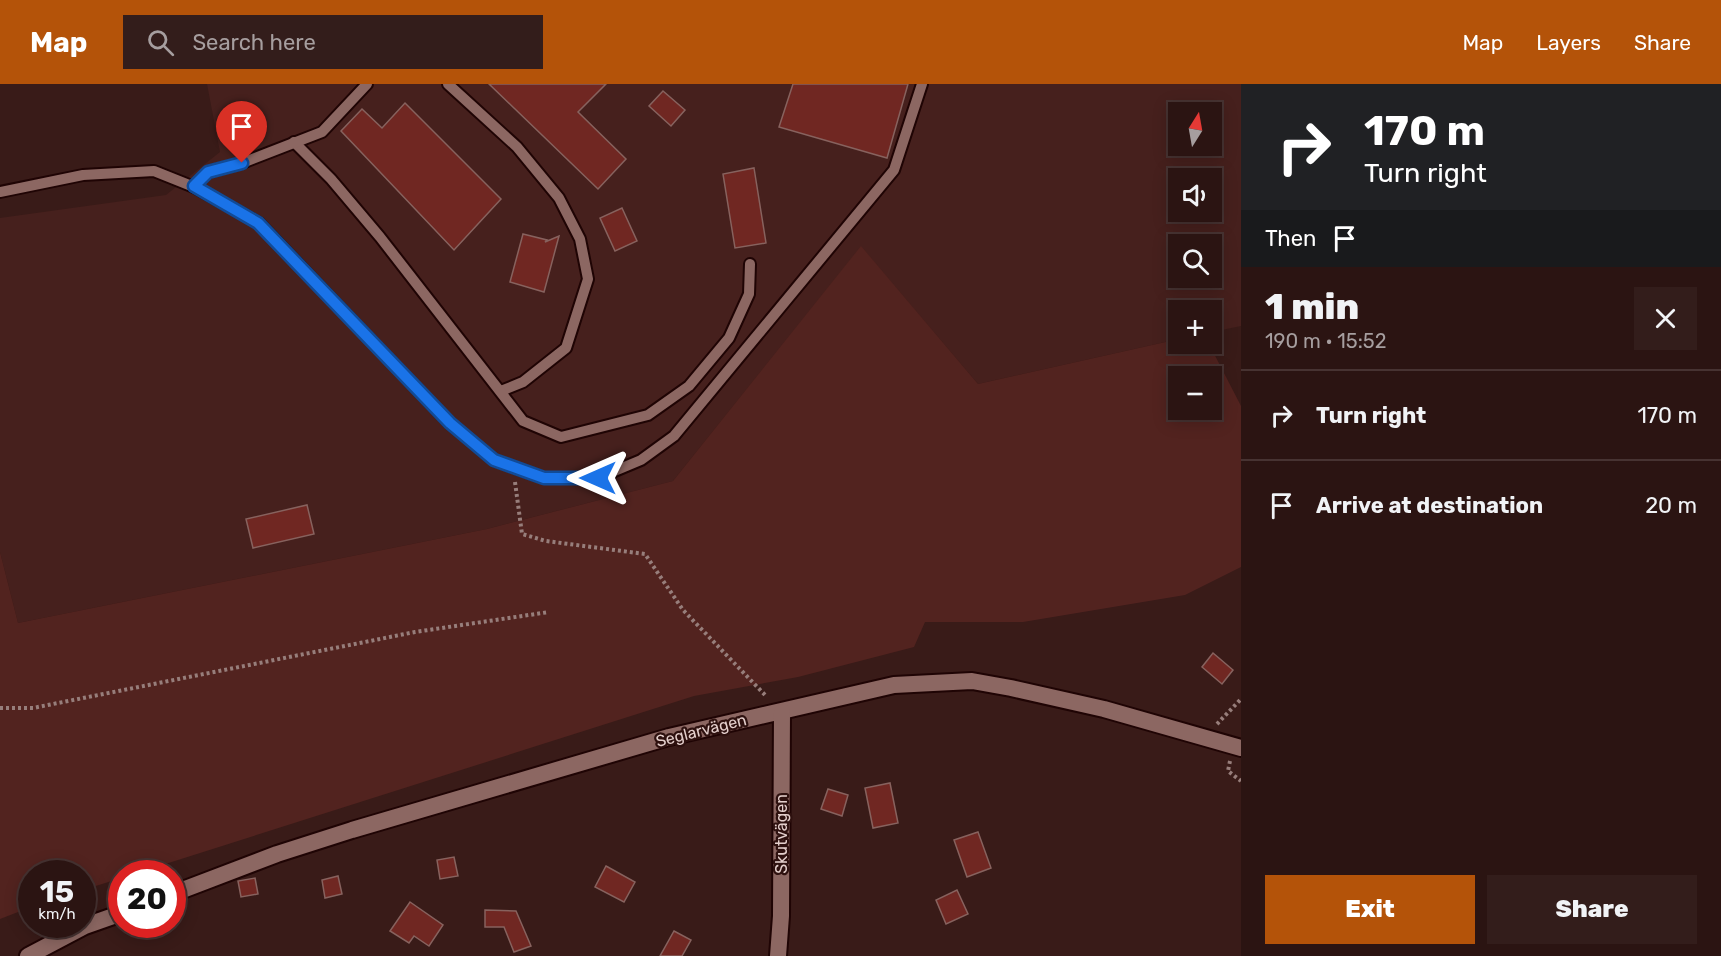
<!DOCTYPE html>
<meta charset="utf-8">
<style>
:root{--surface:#2b1412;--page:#331d1b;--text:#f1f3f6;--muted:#a69e9f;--line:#473332;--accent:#b45309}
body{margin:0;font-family:Rubik,sans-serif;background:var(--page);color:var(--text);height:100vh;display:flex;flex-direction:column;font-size:22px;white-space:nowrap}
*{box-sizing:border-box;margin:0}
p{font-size:20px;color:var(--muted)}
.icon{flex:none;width:33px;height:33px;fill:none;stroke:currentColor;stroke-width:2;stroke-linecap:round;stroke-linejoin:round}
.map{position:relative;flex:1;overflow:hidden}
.panel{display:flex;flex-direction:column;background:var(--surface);width:480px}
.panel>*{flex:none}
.hud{background:#202124;color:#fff;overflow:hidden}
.needle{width:39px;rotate:11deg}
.fabs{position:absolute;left:1168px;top:18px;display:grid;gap:12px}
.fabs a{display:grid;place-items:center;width:54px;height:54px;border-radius:0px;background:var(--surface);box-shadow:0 3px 15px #0003,0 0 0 2px var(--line);font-size:30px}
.speed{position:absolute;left:18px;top:776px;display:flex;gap:12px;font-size:30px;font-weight:700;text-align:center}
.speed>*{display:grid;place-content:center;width:78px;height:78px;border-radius:50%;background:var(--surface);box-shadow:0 3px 15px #0003,0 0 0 2px var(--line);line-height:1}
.speed small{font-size:15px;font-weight:400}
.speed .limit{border:9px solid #d22;background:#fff;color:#111}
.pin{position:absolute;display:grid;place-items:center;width:51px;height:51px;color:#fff;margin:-62px -26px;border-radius:50% 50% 50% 0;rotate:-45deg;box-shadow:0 0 6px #0007}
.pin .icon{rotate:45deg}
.me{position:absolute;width:66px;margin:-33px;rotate:270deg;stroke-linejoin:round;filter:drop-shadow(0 0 4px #0008)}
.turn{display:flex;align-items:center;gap:21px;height:126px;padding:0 24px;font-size:27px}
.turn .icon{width:78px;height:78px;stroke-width:2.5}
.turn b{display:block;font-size:42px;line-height:51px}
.then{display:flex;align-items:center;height:57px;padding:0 24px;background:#0003;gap:12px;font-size:22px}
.round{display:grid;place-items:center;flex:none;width:63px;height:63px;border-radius:0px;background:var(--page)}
.overview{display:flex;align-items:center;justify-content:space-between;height:102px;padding:0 24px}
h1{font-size:36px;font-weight:800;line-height:45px}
.button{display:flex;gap:12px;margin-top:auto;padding:12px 24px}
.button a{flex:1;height:69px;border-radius:0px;background:var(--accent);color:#fff;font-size:24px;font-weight:800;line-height:69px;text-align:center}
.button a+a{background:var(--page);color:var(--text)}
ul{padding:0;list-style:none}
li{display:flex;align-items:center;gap:18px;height:90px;padding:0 24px;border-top:2px solid var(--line)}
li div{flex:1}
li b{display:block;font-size:22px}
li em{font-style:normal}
header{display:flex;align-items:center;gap:36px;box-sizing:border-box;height:84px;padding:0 30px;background:var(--accent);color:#fff}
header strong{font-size:28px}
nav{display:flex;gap:33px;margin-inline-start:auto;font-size:21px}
.search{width:420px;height:54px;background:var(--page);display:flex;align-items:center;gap:15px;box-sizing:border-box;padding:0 21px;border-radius:0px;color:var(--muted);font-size:22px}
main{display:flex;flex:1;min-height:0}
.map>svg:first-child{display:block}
.built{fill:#46201d;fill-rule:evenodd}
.green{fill:#52231f;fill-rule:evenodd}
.building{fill:#702722;stroke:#87625e;stroke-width:1.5}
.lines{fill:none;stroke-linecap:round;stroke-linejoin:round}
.service-casing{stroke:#1f0404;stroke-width:14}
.minor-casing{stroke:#1f0404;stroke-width:20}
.path{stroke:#977e7b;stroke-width:4;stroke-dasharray:3 3;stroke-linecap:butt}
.service{stroke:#8c6762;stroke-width:10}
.minor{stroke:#8c6762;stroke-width:16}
.route-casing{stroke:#114b97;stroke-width:15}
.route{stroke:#1a73e8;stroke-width:10}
.labels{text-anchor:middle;stroke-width:4.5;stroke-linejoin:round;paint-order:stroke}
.street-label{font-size:16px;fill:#e4cfcc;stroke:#2e110f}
</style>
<header>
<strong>Map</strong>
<div class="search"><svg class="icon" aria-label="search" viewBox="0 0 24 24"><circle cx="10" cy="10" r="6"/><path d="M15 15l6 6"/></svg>Search here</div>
<nav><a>Map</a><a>Layers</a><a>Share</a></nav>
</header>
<main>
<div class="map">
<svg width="1241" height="872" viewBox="0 0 1241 872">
<rect width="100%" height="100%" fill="#391b18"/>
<!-- built -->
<path class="built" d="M207,0h1034v242l-29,6v-22h-33v29l-201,45 -117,-137 -188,234 -186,48 -469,94 -18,-71v-334l166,-23 54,-43zM1179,28h33v34h-33zM1179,94h33v34h-33zM1179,160h33v34h-33z"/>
<!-- green -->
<path class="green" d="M861,162l117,138 201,-45v5h30l32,62v161l-56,28 -162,27h-98l-11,25 -116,30 -104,19 -557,177h-15l-1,5 -38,12 -1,-17h-50l-1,34 -31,12v-367l18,71 469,-94 186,-48zM1179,292h33v34h-33z"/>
<!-- building -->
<g class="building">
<path d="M489,0h117l-28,28 48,47 -28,30z"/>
<path d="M793,0h115l-21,74 -108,-31z"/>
<path d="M663,7l22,19 -14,16 -22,-20z"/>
<path d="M405,19l96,96 -47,51 -113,-119 21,-22 20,19z"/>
<path d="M754,84l12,75 -31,5 -12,-74z"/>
<path d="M622,124l15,33 -22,10 -15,-33z"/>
<path d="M523,150l24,6 -2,2 14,-6 -15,56 -34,-10z"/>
<path d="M307,421l7,29 -61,14 -7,-29z"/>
<path d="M1213,569l20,17 -11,14 -20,-17z"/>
<path d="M890,699l8,40 -25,5 -8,-40z"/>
<path d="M828,705l20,6 -6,21 -21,-7z"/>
<path d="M978,748l13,36 -24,9 -13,-37z"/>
<path d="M454,773l4,19 -18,3 -3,-19z"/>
<path d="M606,782l29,16 -11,20 -29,-15z"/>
<path d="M338,792l4,18 -17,4 -3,-18z"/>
<path d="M255,794l3,16 -17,3 -3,-16z"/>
<path d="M957,806l11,24 -22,10 -10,-24z"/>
<path d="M410,818l33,23 -14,21 -15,-10 -5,7 -19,-12z"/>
<path d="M485,826l31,1 15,35 -17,6 -10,-25h-19z"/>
<path d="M674,847l17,9 -9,16h-22z"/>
</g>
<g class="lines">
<defs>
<g id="service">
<path d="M448,0l69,63 42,51 21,41 8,40 -22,69 -43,34 -22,9"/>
<path d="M294,58l37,37 49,58 143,184 38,16 87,-22 41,-29 40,-48 20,-44 1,-30"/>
<path d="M194,103l14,-15 34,-9 80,-31 45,-48"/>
<path d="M0,108l83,-17 71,-4 40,16 65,36 191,200 44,37 19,7 31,11h54l43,-18 33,-24 220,-266 28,-86"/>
</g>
<g id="minor">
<path d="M172,810l105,-40 75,-24 317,-93 225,-52 78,-4 39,7 93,21 137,39"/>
<path d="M28,872l57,-30 37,-13"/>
<path d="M778,872l3,-40 1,-204"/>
</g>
</defs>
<!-- service casing -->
<use href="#service" class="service-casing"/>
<!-- minor casing -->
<use href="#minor" class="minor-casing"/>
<!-- path -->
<g class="path">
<path d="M515,398l7,52 24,7 99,13 38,56 83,86"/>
<path d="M0,624h33l382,-76 134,-20"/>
<path d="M1217,640l24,-25"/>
<path d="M1230,677l-2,10 13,10"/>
</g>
<!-- service -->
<use href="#service" class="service"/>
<!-- minor -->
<use href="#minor" class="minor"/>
</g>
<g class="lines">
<defs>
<path id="route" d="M242,79l-34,9 -14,14 64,37 192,200 44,37 50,18h54"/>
</defs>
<!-- route casing -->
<use href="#route" class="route-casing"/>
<!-- route -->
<use href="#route" class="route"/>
</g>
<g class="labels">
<!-- street labels -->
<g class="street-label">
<text transform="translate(701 646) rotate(-14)" y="6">Seglarvägen</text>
<text transform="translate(781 750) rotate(-90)" y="6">Skutvägen</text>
</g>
</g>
</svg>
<div class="fabs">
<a><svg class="needle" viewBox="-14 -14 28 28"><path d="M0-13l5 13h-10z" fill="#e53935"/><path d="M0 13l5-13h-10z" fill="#a69e9f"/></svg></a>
<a><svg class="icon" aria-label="sound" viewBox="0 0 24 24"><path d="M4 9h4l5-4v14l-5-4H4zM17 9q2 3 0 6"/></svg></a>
<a><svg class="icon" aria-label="search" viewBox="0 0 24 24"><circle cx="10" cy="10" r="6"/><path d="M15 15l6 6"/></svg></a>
<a>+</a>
<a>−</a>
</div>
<div class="speed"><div>15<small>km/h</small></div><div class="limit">20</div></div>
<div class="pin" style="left:242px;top:79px;background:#d93025"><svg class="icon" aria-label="arrive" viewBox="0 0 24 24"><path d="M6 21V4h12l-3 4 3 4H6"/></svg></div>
<svg class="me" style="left:598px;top:394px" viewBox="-20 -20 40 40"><path d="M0-17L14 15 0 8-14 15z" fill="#1a73e8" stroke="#fff" stroke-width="4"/></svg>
</div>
<section class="panel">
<div class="hud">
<div class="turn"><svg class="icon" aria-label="right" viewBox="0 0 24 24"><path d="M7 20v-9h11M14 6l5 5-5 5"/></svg><div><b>170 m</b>Turn right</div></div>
<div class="then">Then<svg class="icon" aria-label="arrive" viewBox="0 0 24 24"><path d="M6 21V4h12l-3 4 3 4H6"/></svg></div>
</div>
<div class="overview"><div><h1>1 min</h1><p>190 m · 15:52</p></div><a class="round"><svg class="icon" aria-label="close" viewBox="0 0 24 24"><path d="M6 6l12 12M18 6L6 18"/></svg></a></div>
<ul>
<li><svg class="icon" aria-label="right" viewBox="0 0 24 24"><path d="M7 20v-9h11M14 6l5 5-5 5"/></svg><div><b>Turn right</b></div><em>170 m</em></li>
<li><svg class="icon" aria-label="arrive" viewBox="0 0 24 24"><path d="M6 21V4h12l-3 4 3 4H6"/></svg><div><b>Arrive at destination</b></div><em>20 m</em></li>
</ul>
<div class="button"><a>Exit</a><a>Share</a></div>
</section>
</main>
